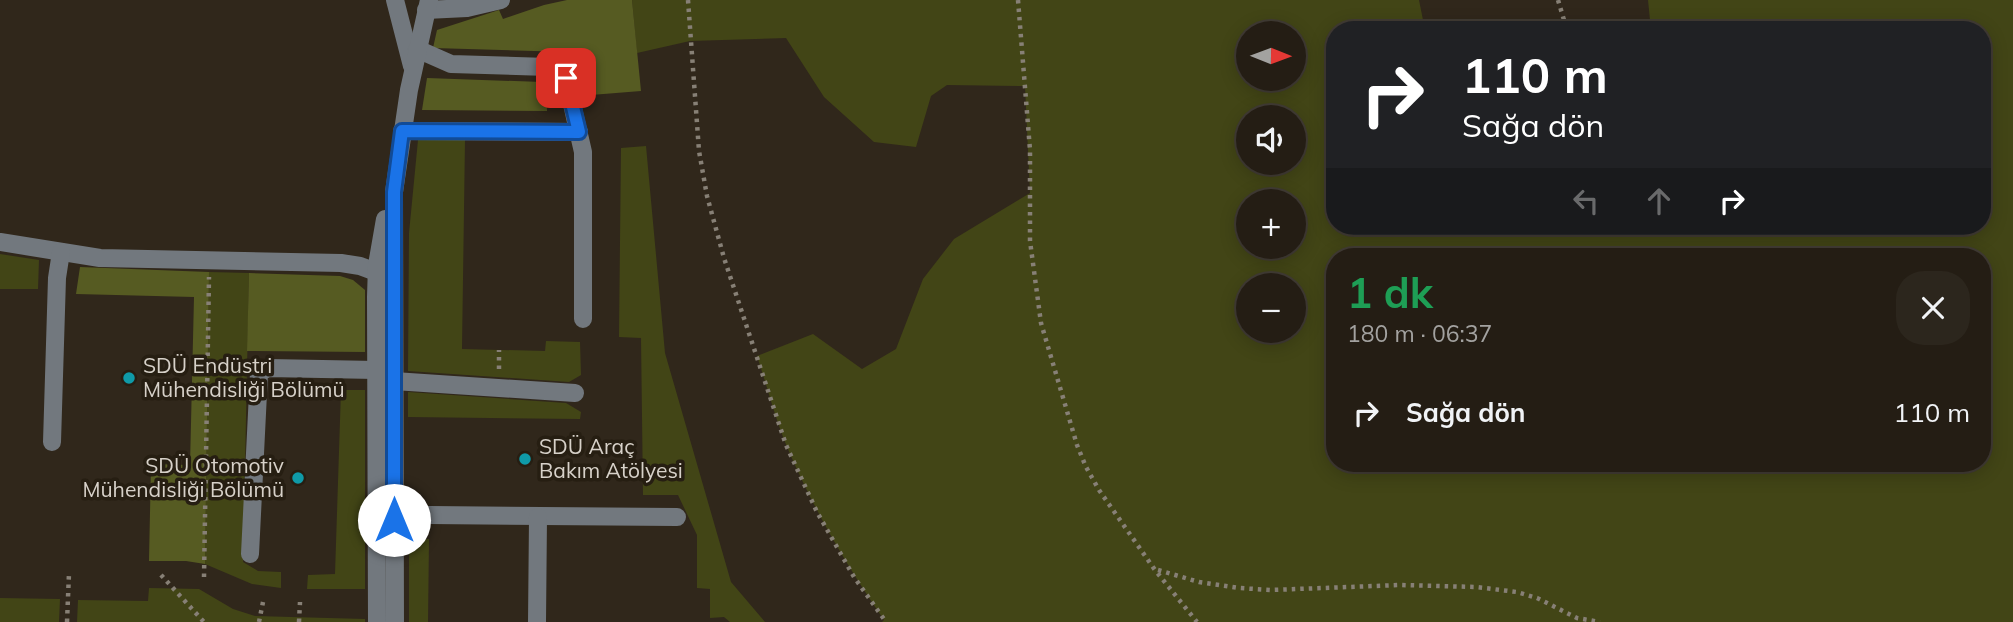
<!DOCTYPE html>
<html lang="tr">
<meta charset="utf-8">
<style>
:root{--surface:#241d14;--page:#2c261d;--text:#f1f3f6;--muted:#a3a2a0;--line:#413b34}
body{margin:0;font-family:Mulish,sans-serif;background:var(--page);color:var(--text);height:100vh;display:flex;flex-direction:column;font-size:26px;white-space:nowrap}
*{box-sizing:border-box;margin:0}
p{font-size:23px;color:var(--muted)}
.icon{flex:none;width:38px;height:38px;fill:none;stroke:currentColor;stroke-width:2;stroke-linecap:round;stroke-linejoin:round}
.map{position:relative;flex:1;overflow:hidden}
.panel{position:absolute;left:1326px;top:248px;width:665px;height:224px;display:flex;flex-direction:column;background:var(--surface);border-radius:28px;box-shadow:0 4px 18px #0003,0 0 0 2px var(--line)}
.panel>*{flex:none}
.top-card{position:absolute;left:1326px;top:21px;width:665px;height:214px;border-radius:28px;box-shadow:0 4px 18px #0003,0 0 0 2px var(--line);background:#202124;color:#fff;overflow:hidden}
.needle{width:46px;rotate:91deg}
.controls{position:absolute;left:1236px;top:21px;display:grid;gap:14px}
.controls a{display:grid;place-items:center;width:70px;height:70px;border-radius:50%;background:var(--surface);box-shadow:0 4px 18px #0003,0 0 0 2px var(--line);font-size:35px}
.pin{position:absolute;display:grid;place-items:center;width:60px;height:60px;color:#fff;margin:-30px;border-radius:14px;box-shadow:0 4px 10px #0006}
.me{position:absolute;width:77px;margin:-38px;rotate:0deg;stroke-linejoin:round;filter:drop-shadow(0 0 5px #0008)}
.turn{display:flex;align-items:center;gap:24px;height:147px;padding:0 21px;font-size:32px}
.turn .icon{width:91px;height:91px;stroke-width:2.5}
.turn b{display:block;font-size:49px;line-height:60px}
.lanes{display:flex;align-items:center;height:66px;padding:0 21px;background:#0003;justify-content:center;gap:35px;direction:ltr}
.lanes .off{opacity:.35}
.round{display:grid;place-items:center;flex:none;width:74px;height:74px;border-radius:28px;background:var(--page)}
.head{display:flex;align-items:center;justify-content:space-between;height:119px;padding:0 21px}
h1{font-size:42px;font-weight:700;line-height:52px;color:#1e9e55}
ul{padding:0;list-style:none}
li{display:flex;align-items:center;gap:21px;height:91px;padding:0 21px}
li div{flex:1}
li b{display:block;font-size:26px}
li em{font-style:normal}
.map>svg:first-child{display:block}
.green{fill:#424516;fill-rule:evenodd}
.forest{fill:#565b22}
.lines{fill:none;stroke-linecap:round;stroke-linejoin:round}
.path{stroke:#878076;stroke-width:4.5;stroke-dasharray:3.5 5;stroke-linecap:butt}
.minor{stroke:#72787e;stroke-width:18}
.route-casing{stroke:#114b97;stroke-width:18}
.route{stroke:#1a73e8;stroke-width:12}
.culture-dot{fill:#0f9aa8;stroke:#261e12;stroke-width:2.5}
.labels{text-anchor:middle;stroke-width:7;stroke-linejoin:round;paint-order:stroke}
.poi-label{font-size:21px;fill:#d7d1c9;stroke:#261e12;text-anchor:start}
</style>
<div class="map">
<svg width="2013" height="622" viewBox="0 0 2013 622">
<rect width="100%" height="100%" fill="#30271b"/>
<!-- green -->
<g class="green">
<path d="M632,0h787l6,30h-90v196h267l22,9 9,-9h350v-196h-332l-3,-30h365v622h-1131l2,-2c-38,-55 -71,-112 -97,-173 -12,-29 -20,-61 -30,-91l56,-22 49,35 34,-20 27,-70 31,-40 76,-46 -5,-107 -78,-1 -16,11 -15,51 -42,-5 -50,-45 -38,-59 -96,3 -53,12zM1248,33h45v46h-45zM1248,117h45v46h-45zM1248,201h45v46h-45zM1335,257h648v207h-648zM1248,285h45v46h-45z"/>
<path d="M418,140h47l-3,209 83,2 1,-10 34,1 1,33 -12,7 -161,-11 1,-138z"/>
<path d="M646,146l19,207 66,229 34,40h-35l-6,-5 -14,1v-29l-13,-1v-53l-19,-40h-35l-2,-157 -22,-1 2,-189z"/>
<path d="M0,254l39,6 -1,29h-38z"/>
<path d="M209,272l40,1 -6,289 15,9 23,1v16l-29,-4 -47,-20z"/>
<path d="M341,390h24v199h-58l1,-14 27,-1z"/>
<path d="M408,392l158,11 15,9 -1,7 -172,-2z"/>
<path d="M409,539h20l-1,83h-19z"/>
<path d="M149,588l50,1 34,20 22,7 110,3v3h-288l1,-22 70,1z"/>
<path d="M0,598l60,1 -1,23h-59z"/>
</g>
<!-- forest -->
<g class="forest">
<path d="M567,0h65l9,91 -50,4 -22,-43 -136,-4 4,-18 62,-20 4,9 41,-14z"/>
<path d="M427,78l115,4 4,2 1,27 -125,-1z"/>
<path d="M80,267l129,5 -4,292 -19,-3h-37l2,-97 39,1 4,-168 -118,-3z"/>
<path d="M249,273l91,3 13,4 12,10v62l-118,-1z"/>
</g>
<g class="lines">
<!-- path -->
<g class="path">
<path d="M688,0l11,151 8,45 17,62 62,187 31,67 37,65 32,45"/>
<path d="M1018,0l12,150v91l11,82 36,122 9,22 13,23 56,80 42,52"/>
<path d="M1558,0l9,30"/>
<path d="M499,369v-19"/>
<path d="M1158,570l41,12 40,6 32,2 129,-5 76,2 41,5 20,6 40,20 23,4"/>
<path d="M161,575l43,47"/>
<path d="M204,577l5,-300"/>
<path d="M67,622l2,-49"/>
<path d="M259,622l4,-20"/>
<path d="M299,622l1,-20"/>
</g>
<!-- minor -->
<g class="minor">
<path d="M395,0l17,66"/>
<path d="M426,10l41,-2 34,-8"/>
<path d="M417,49l34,15 97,3 11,3 7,8 17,74v167"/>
<path d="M402,131l177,1"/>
<path d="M0,242l100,16 241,5 19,3 27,10"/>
<path d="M394,381l181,12"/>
<path d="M52,442l5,-164 4,-26"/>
<path d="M429,515l248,2"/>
<path d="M250,554l9,-181 9,-5 108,2"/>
<path d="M377,622l-1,-325 1,-32 8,-46"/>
<path d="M395,622l-1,-430 15,-102 20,-90"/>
<path d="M537,622l1,-105"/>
</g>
</g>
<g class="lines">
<defs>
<path id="route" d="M394,520v-328l8,-61 177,1 -13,-54"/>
</defs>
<!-- route casing -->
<use href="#route" class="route-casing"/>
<!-- route -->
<use href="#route" class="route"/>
</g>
<!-- markers -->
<g class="culture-dot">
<circle cx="129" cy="378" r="7"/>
<circle cx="525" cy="459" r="7"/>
<circle cx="298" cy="478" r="7"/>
</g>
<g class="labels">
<!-- poi labels -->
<g class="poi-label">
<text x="143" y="373">SDÜ Endüstri<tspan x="143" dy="24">Mühendisliği Bölümü</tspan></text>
<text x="539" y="454">SDÜ Araç<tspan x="539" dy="24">Bakım Atölyesi</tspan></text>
<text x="284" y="473" text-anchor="end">SDÜ Otomotiv<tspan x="284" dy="24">Mühendisliği Bölümü</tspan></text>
</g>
</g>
</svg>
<div class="controls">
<a><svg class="needle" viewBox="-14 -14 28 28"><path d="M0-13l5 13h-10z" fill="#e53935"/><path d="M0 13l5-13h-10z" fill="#a3a2a0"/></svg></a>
<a><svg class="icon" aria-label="sound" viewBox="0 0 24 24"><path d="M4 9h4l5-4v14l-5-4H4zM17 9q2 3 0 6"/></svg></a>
<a>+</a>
<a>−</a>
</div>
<div class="pin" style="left:566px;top:78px;background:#d93025"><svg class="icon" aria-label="arrive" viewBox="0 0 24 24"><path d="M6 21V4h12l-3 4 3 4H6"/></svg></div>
<svg class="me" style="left:394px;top:520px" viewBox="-20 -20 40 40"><circle r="19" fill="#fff"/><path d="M0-13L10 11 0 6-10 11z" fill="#1a73e8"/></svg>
<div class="top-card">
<div class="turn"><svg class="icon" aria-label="right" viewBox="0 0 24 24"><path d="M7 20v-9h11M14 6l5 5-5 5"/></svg><div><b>110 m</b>Sağa dön</div></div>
<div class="lanes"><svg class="icon off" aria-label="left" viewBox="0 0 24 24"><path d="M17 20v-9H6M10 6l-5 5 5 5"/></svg><svg class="icon off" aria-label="ahead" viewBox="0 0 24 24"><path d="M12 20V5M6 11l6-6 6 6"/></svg><svg class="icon" aria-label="right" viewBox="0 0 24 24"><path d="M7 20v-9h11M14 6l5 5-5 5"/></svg></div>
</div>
<section class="panel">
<div class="head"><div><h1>1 dk</h1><p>180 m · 06:37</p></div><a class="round"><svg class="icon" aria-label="close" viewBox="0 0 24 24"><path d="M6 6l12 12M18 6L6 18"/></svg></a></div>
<ul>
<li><svg class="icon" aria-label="right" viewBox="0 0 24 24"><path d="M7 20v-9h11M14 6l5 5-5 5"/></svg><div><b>Sağa dön</b></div><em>110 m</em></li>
</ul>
</section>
</div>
